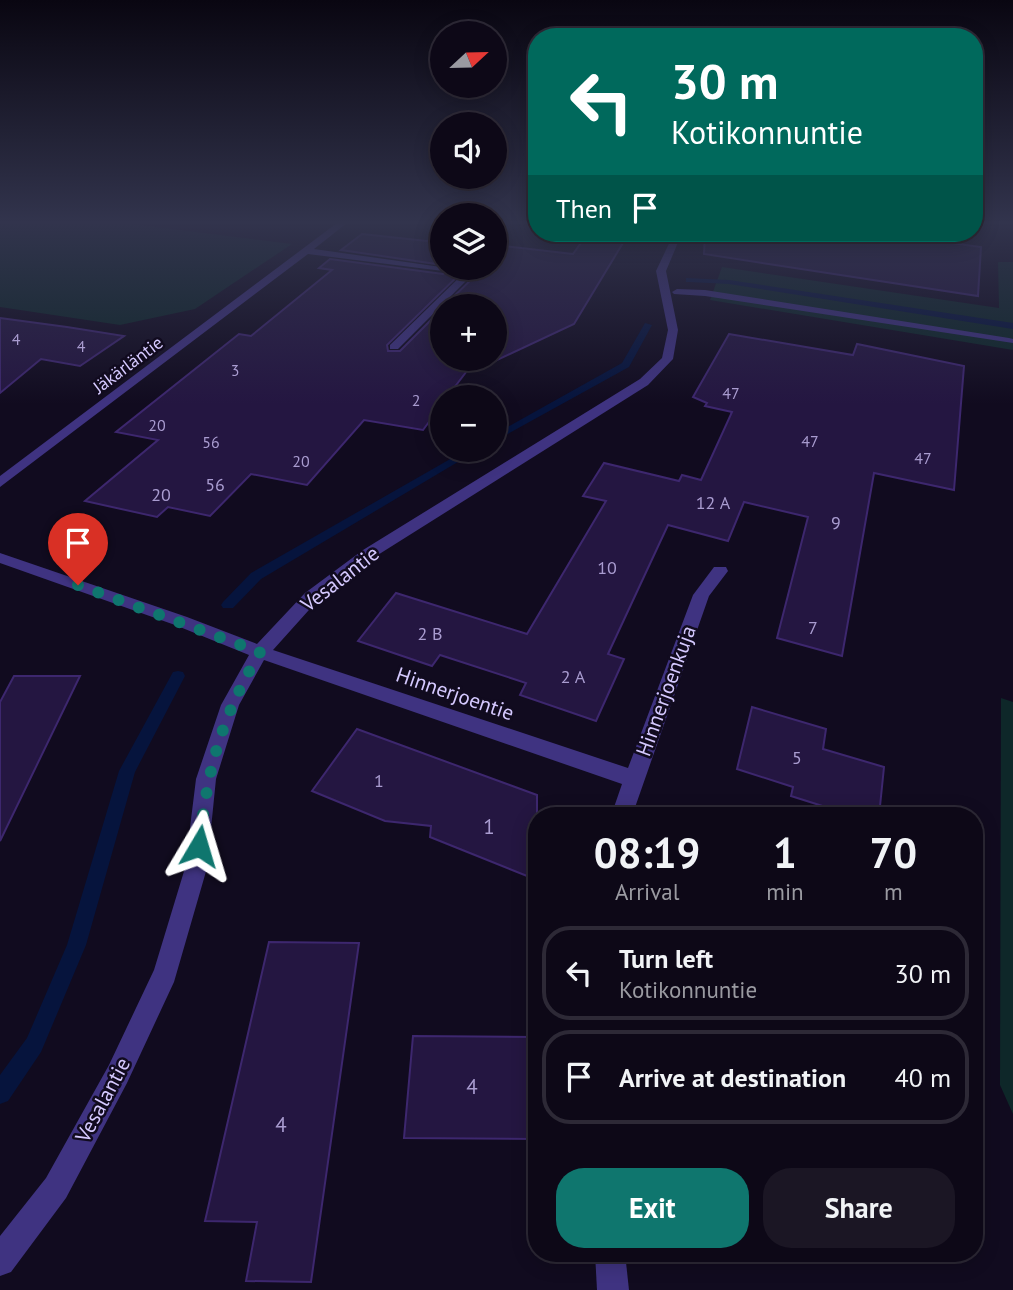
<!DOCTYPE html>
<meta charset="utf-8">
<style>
:root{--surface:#0d0817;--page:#1b1624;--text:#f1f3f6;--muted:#9a9aa1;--line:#2d2936;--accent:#0f766e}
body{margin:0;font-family:"PT Sans",sans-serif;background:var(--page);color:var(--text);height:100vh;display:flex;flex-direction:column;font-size:26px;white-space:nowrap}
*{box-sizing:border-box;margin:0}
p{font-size:23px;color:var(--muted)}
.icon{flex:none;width:38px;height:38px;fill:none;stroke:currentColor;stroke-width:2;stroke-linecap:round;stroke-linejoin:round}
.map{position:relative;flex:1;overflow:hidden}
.sheet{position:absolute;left:528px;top:807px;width:455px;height:455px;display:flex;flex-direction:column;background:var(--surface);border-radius:28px;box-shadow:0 4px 18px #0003,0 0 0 2px var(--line)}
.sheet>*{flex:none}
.hud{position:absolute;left:528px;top:28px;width:455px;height:214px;border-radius:28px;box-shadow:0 4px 18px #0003,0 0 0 2px var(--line);background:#00695c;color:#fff;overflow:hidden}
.needle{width:46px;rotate:68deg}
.tools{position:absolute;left:430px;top:21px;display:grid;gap:14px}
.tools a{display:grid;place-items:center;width:77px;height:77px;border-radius:50%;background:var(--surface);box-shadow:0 4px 18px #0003,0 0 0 2px var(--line);font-size:35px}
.pin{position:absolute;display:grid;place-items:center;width:60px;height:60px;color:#fff;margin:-72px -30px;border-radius:50% 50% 50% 0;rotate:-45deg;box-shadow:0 0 7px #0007}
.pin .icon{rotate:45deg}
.me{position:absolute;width:77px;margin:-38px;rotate:7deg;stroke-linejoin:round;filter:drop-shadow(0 0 5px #0008)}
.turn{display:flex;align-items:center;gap:24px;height:147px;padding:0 28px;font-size:32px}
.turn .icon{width:91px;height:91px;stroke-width:2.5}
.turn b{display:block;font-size:49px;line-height:60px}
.then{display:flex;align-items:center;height:66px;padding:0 28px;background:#0003;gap:14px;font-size:26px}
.eta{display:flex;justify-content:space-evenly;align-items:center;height:119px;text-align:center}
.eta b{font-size:42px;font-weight:800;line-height:49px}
.primary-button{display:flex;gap:14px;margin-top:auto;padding:14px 28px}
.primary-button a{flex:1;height:80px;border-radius:28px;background:var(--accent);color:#fff;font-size:28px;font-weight:800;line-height:80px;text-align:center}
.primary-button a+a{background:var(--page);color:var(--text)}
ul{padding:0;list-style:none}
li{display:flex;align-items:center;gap:21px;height:94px;margin:0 14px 10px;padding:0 14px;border:4px solid var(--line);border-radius:28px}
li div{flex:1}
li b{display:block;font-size:26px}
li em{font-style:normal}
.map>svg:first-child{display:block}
.green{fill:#0e2729}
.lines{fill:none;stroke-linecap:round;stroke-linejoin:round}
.stream{fill:#06143d;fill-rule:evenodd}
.building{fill:#241641;stroke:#3d276e;stroke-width:2}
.minor{fill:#3f3381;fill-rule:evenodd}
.route{stroke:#0f766e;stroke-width:12;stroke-dasharray:0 21.6}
.labels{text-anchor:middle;stroke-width:5;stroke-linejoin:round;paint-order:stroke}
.far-number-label{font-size:16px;fill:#a99cd0}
.far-street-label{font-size:18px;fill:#d5c9ff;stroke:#110b1f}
.number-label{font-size:18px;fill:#a99cd0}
.street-label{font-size:21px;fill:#d5c9ff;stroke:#110b1f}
.near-number-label{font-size:21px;fill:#a99cd0}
</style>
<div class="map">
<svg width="1013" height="1290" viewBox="0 0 1013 1290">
<rect width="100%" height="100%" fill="#110b1f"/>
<!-- green -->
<g class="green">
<path d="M0,223h124l168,21 -97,65 -75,16 -120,-18z"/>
<path d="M998,262h15v88l-303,-50 12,-33 277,41z"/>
<path d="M1001,698l12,4v412l-13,-29z"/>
</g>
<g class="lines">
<!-- stream -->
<g class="stream">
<path d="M686,278l43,2 284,43v6l-284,-45 -40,-2h-3z"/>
<path d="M645,323l7,2 -23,42 -134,74v-7l127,-71z"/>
<path d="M466,450h12l-217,129 -28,29h-10l-2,-3 2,-3 28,-29z"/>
<path d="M178,671l5,1 2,4 -50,96 -49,173 -45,107 -33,49 -8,3v-29l27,-37 40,-93 52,-174 54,-99z"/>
</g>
</g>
<!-- building -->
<g class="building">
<path d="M588,233h41l-55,91 -79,37v-55h-51l34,-33 -4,-5h21v-23l78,9z"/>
<path d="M705,233h210l-1,5 67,9 -3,49 -274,-42z"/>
<path d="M362,234l74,8 7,-3v26l-102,-15z"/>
<path d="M330,259l113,15 7,-6h16l-79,77 1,6h12l43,-43v51h33l-29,38h-4v6l-20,27 -59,-10 -57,65 -56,-11 -41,42 -42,-9 -11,10 -72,-16 73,-61 -42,-8 123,-98 12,2 81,-66 -13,-2z"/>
<path d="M0,318l67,9 57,9 -44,30 -39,-7 -41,34z"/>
<path d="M729,334l124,21 4,-11 107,22 -10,124 -80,-17 -32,183 -65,-18 31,-121 -64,-15 -16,39 -60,-16 -60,129 16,5 -28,62 -76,-26 6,-12 -86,-28 -8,11 -74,-25 38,-48 131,41 79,-133 -23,-5 21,-33 75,18 3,-6 19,5 31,-68 -27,-6 2,-3 -14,-6z"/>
<path d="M14,676h66l-80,165v-139z"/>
<path d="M752,707l74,22 -3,20 61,18 -5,49h-25l-63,-20 2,-9 -56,-18z"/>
<path d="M357,729l180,66v85l-107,-43 1,-11 -46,-5 -73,-30z"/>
<path d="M269,942l90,1 -48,339 -65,-1 11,-59 -52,-1z"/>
<path d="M413,1036l121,1 2,102 -132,-1z"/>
</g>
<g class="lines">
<!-- minor -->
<g class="minor">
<path d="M337,223h10l-33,26 134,19 -5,3 -135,-17 -308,233v-11z"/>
<path d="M674,233h8l-16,38 12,59 -5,29 -25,26 -275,173 -56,43 -44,49 355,118 65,-173 21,-28h12l2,4 -19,25 -77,220h-21l11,-32 -358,-124 -25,45 -23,74 -9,89 -33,114 -47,101 -61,115 -55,74 -11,4v-40l46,-58 63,-113 45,-95 31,-102 11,-89 25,-74 28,-50 -74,-30 -175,-62v-10l187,64 70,27 48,-51 58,-43 277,-171 22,-21 6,-28 -12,-59z"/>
<path d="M468,269l8,2 -78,78h-8v-4z"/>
<path d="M677,289l28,1 304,48 4,1v4l-308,-47 -31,-2 -2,-2z"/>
<path d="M595,1253h30l4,37h-32z"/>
</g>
</g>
<!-- sky -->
<linearGradient id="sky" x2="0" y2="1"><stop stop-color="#090611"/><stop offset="0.55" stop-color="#32344d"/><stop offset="1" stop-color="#32344d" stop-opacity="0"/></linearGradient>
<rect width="1013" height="404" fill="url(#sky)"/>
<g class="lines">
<!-- route -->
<path class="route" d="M78,585l182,67c-40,69 -52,115 -61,194"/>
</g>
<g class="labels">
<!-- far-number labels -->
<g class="far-number-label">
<text x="16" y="345">4</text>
<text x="81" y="352">4</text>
<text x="235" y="376">3</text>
<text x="731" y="399">47</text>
<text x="416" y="406">2</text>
<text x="157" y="431">20</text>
<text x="810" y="447">47</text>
<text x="211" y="448">56</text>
<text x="923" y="464">47</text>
<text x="301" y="467">20</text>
</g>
<!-- far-street labels -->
<g class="far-street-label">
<text transform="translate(128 365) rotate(-37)" y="6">Jäkärläntie</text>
</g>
<!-- number labels -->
<g class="number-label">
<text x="215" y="491">56</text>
<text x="161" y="501">20</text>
<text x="713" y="509">12 A</text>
<text x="836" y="529">9</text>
<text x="607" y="574">10</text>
<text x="813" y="634">7</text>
<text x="430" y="640">2 B</text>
<text x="573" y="683">2 A</text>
<text x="797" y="764">5</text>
<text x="379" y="787">1</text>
</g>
<!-- street labels -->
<g class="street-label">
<text transform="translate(340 579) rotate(-38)" y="7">Vesalantie</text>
<text transform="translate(666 691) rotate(-70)" y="7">Hinnerjoenkuja</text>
<text transform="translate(455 694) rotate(19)" y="7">Hinnerjoentie</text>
<text transform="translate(103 1100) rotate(-62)" y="7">Vesalantie</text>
</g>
<!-- near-number labels -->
<g class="near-number-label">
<text x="489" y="834">1</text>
<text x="472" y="1094">4</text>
<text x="281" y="1132">4</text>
</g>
</g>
</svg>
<div class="tools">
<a><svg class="needle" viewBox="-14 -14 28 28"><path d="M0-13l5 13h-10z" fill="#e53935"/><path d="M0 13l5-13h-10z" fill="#9a9aa1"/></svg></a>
<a><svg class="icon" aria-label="sound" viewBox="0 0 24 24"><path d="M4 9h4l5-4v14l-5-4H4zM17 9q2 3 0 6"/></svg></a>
<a><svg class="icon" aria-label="layers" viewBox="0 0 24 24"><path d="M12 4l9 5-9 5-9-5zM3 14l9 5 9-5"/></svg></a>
<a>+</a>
<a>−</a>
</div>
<div class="pin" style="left:78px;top:585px;background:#d93025"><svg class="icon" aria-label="arrive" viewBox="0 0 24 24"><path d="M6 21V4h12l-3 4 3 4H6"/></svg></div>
<svg class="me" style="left:199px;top:846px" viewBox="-20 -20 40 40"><path d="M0-17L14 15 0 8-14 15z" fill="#0f766e" stroke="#fff" stroke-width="4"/></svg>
<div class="hud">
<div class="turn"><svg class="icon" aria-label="left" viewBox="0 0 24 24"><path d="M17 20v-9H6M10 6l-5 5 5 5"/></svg><div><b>30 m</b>Kotikonnuntie</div></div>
<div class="then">Then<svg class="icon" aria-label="arrive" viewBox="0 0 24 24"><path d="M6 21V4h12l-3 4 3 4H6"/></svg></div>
</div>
<section class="sheet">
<div class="eta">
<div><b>08:19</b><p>Arrival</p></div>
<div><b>1</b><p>min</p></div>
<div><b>70</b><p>m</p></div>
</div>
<ul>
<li><svg class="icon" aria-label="left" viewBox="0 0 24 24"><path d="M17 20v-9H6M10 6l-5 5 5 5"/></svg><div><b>Turn left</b><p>Kotikonnuntie</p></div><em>30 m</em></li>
<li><svg class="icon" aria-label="arrive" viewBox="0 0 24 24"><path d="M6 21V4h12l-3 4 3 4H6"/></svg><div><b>Arrive at destination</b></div><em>40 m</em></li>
</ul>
<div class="primary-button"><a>Exit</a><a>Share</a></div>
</section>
</div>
